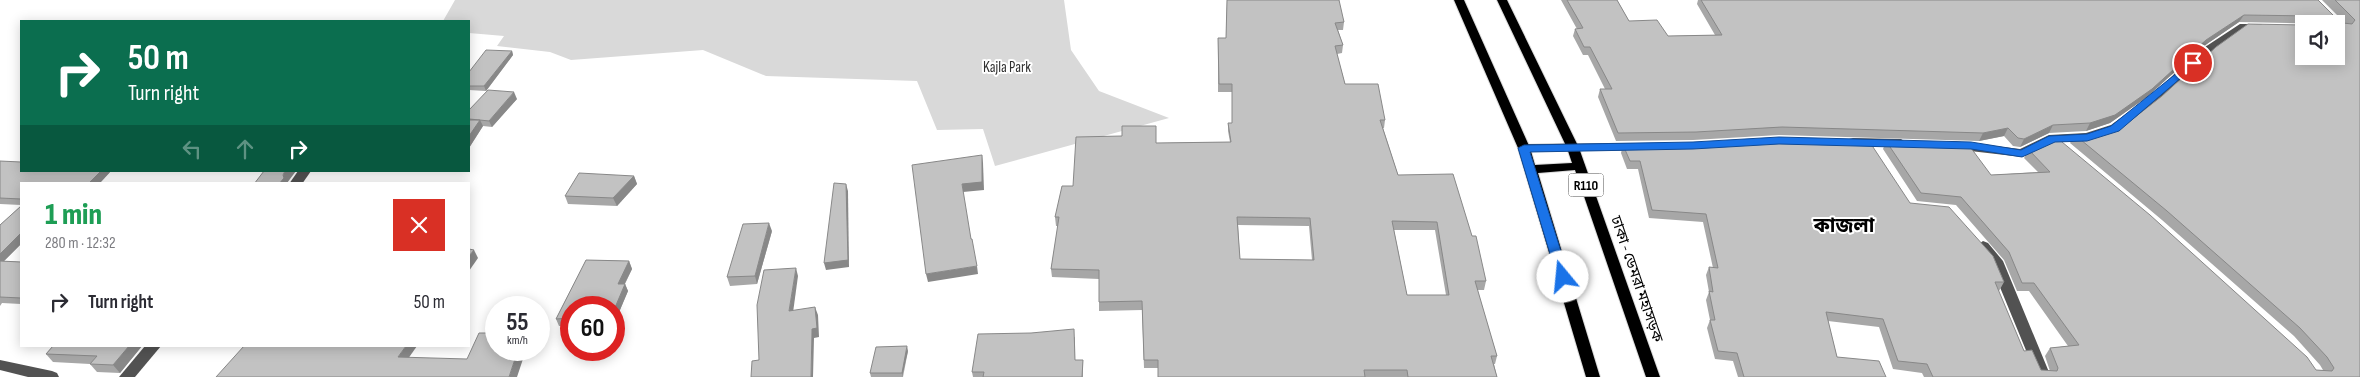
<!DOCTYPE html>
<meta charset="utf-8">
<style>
:root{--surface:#fff;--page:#f2f2f3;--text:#2b2b33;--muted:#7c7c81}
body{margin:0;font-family:"Sofia Sans Condensed","Noto Sans Bengali",sans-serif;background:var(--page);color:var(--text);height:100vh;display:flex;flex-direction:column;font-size:19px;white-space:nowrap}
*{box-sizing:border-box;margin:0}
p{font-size:16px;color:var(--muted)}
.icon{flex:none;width:28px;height:28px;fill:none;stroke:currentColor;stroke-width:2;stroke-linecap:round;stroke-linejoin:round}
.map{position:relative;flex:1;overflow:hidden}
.panel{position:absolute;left:20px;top:182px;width:450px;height:165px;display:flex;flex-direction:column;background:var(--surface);border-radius:0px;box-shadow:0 2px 12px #0003}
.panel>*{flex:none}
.top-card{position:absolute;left:20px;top:20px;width:450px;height:152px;border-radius:0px;box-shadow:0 2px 12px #0003;background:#0b6e4f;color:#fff;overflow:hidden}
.buttons{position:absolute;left:2295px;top:15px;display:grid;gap:10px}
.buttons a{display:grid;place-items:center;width:50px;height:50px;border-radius:0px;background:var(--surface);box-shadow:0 2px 12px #0003;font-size:25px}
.speed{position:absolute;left:485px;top:296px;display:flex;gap:10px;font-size:25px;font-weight:700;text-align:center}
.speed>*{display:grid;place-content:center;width:65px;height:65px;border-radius:50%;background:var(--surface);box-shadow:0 2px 12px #0003;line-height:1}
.speed small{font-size:12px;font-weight:400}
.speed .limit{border:8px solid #d22;background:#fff;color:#111}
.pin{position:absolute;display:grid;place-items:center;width:42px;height:42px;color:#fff;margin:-21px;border:2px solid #fff;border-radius:50%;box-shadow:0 1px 5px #0007}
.me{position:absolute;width:55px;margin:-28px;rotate:343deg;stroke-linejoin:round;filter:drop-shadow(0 0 4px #0008)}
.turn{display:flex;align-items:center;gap:18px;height:105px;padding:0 25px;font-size:22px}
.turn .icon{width:65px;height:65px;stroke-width:2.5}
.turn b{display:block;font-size:35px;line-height:42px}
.lanes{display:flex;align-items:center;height:48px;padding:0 25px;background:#0003;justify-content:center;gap:25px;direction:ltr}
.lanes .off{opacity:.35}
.round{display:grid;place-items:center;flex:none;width:52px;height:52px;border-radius:0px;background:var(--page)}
.head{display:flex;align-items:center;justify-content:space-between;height:85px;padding:0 25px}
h1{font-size:30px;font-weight:800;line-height:38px;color:#1e9e55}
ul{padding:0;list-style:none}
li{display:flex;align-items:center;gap:15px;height:70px;padding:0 25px}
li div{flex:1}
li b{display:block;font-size:19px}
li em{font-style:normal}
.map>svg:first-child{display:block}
.green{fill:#d9d9d9}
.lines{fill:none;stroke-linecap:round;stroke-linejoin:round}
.major-casing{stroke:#dbdbdb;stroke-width:2}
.minor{fill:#525252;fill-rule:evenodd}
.major{fill:#000;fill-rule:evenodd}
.wall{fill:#a7a7a7;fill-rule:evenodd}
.shaded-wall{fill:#888}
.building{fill:#c2c2c2;stroke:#888;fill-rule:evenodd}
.route{fill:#1a73e8;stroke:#114b97}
.labels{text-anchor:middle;stroke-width:4;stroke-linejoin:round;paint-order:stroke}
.shield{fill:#fff;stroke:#4c4c4c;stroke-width:1}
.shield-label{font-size:14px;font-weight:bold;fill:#000}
.park-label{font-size:15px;fill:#303030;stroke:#fff}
.street-label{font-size:15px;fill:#000;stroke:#fff}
.district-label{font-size:20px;font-weight:bold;fill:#000;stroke:#fff}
</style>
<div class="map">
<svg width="2360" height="377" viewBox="0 0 2360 377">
<rect width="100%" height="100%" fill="#fff"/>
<!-- green -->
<path class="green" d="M455,0h609l7,50 28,41 70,27 -174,48 -12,-37 -46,1 -20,-49 -151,-5 -63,-26 -132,10 -21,-8 -53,-6 7,-10 -35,-3v-12h-26z"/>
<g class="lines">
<defs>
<path id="major" d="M1454,0h10l66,148 5,17 37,-2 -5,-15 -70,-148h10l72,148 81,229h-14l-71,-207 -37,3 62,204h-14l-68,-229z"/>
</defs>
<!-- major casing -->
<use href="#major" class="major-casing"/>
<!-- minor -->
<g class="minor">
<path d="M2240,24h21l5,3 -5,3h-19l-32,23 -54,49 -37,29 -32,10 -32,1 -33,15 -69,-8 -6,-4 6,-4 67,8 29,-14 37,-2 25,-8 37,-27 54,-49z"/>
<path d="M1853,138l48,1 6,4 -6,4 -52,-2 -2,-3 2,-3z"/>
<path d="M1639,143l4,1 2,3 -2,3 -119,2 -6,-4 6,-4z"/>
<path d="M298,171h13l-9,13h-13z"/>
<path d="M1983,241l5,2 15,18 48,116h-14l-47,-114 -14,-17z"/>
<path d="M145,346h16l-26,31h-16z"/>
<path d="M0,360l52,11 5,2 2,4h-31l-28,-7z"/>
</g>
<!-- major -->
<use href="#major" class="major"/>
</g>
<!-- wall -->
<g class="wall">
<path d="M1227,0l117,22 -1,8h-5l5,15 -1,8 -5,1 8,30 40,36 -1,8h-1l15,47 88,106 -2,9h-7l20,66 -2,8h-1l3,13h-339v-9h-14l-2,-58 -43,1v-32l-47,-2 -1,-8 7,-43h-2l-1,-9 18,-31 83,-43 74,-1 -2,-11v-8h4v-31h-14v-54h8zM1238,225l71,1 3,34 -72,-1zM1394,230h41l11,65h-39z"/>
<path d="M1561,0h56l12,21 39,15 47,-1 -18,-31 1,-4h620l18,18 7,5 3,1 -24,-24h38v377h-436l-2,-4 -29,-4 -14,-42 -51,-6 9,36 49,20h-148l-5,-16 -18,-2 -8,-31 3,-8 -4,-20 3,-8 -3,-17 3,-8 4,1 -10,-46 -54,-4 -11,-49h-11l-6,-16 2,-8 287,58 94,79 -5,9h-1l26,60 17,19 9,1 -5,-15 5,-8 18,-2 -39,-55h-12l-13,-31 -48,-55 -39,-4 -34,-52 3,-8 105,34 47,-3 -14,-14 5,-8 287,220h7l-3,-5 -26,-29 -132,-116 -92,-77 5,-8h17l33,-10 179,-100 32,-1 -97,-2 -38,26 -54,49 -37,26 -24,8 -37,2 -29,14 -7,-1 -9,-10 -25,5 -200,-6 -86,5 -77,1 -18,-44 2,-8h5l-17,-34h-5l-10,-19 2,-7h2z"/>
<path d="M512,51l1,4 -27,36 -17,-1v-18z"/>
<path d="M517,99l-25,28 -9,-1 -14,22v-38z"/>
<path d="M0,161l111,10 -12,13h-78v21l-21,-1z"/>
<path d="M634,176l3,8 -20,22 -49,-2 -3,-8z"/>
<path d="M21,206v38l-17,17 17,1v42l-19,-1 -2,3v-81z"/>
<path d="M772,231l-15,53 -27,2 -3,-9z"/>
<path d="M586,260l43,1 3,8 -7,15 3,7 -14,33v-16h-43v18h-12l-3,-7z"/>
<path d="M1075,337v23h8v17h-110l-1,-5z"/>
<path d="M53,346h89l-22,27 -23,-1 -7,-8 -37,-2 -7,-8z"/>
<path d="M908,351l-5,26h-32l-1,-4z"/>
</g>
<!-- shaded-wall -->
<g class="shaded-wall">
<path d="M2244,15l-5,7 -38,26 -54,49 -37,26 -24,8 4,-8 116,-83z"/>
<path d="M512,51l1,4 -27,36 -2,-5z"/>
<path d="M514,92l3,7 -25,28 -3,-6z"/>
<path d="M480,120l3,6 -14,22v-12z"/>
<path d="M2053,125l-4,8 -29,14 4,-8z"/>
<path d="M2008,128l-4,8 -25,5 4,-8z"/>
<path d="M982,155l1,8 1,27 -21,2 -1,-8z"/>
<path d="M101,171h10l-12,13h-11z"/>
<path d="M285,171h11l-9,12 1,1h-9z"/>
<path d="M634,176l3,8 -20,22 -4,-8z"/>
<path d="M846,184l2,7 1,76 -23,3 -2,-7z"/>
<path d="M769,223l3,8 -15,53 -2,-8z"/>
<path d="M21,233v11l-21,21v-11z"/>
<path d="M474,250l4,8 -9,13v-15z"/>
<path d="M629,261l3,8 -11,22 -3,-7z"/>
<path d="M977,266l1,8 -50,8 -2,-8z"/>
<path d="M796,268l2,8 -6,44 -3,-9z"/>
<path d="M625,284l3,7 -14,33v-14z"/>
<path d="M815,307l3,8 1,22 -5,1 -1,39h-2l1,-48z"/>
<path d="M129,346h13l-22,27 -7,-8z"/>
<path d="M406,346h11l-14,20 -5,-9z"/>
<path d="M907,346l1,5 -6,26v-4z"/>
<path d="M518,350h8l-9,27h-8z"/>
</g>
<!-- building -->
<g class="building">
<path d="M1227,0h112l5,22 -9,1 8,22 -8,1 10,38h33l7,36h-5l18,55 55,-1 19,62h4l10,45h-11l22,75h-6l6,21h-89l-1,-7h-43l1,7h-207v-17h-14l-2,-59 -43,1v-32l-48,-1 8,-52h-4l7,-31h11l3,-49 46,-1v-10h34v17l75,-1 -3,-19h4v-39h-13l-1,-46h8zM1237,217l73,1 4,42 -74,-1zM1392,221l45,1 12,73h-42z"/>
<path d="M1567,0h50l12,21 28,-1 11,16 54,-1 -21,-35h617l18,18h4l3,5 9,1 3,-4 -20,-20h25v377h-427l-6,-13 -29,-3 -15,-42 -57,-7 11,45 42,4 7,16h-142l-7,-24 -19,-2 -8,-31h5l-6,-29 4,1 -4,-25 9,1 -12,-54 -54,-4 -12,-49h-10l-7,-16 73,-1 86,-5 87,2 41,62 39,4 44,49 11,26h-9l29,69 8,-1 9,20 16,1 1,-3 -8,-20 29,-3 -45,-62h-12l-13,-31 -48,-55 -40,-4 -35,-52 82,3 23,31 59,-3 -21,-22 27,-13 94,78 157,142 9,13 16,1 2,-3 -7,-11 -27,-29 -133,-117 -92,-76h17l33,-10 37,-29 54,-49 32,-23 56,1v31h32v-32h-27l2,-8 -67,-1 -38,25 -54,49 -37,26 -25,8 -37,2 -29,14 -6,-1 -10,-10 -25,5 -201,-6 -86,5 -78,1 -18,-44h12l-22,-42h-6l-9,-18 8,-1z"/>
<path d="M486,50l26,1 -28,35h-15v-14z"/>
<path d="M488,90l26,2 -25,29 -9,-1 -11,16v-16h11l-11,-1v-9z"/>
<path d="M982,155v27l-20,2 9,55h1l5,27 -51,8 -14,-109z"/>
<path d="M0,161l21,1v9h80l-13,13h-67v15l-21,-1z"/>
<path d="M264,171h21l-2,4 1,3 -5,6h-25z"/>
<path d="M579,173l55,3 -21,22 -48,-2z"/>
<path d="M834,183l12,1 2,76 -24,3z"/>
<path d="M21,206v27l-21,21v-29z"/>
<path d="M769,223l-14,53 -28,1 16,-53z"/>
<path d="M469,249l5,1 -5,6z"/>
<path d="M586,260l43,1 -11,23h7l-11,26v-2h-43v10l-15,1z"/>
<path d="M0,261l21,1v36l-21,-1z"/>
<path d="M796,268l-7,43 26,-4 2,21 -5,1 -1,48h-60l1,-16 7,-1 -2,-55 7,-35z"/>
<path d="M1074,329l1,31h8l-1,17h-99l1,-5h-12l6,-38 53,-1z"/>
<path d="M479,333h17v17h22l-9,27h-293l28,-31h162l-8,11 69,2z"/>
<path d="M53,346h76l-16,19 -23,-1 7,-8 -51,-2z"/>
<path d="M907,346l-5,27h-32l6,-26z"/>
</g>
<!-- route -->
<path class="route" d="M2193,60l5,3 -2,2 -77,66 -32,10 -32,1 -33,15 -51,-8 -192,-5 -86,5 -163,3 39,125 -6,4 -6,-4 -39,-129 6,-3 169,-3 86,-5 192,5 50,8 28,-14 38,-2 24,-8z"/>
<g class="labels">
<!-- shield labels -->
<rect class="shield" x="1568.5" y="173.5" width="35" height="23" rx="4"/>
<g class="shield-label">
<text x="1586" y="190">R110</text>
</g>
<!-- park labels -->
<g class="park-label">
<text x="1007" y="72">Kajla Park</text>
</g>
<!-- street labels -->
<g class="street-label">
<text transform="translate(1637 279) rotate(71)" y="5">ঢাকা - ডেমরা মহাসড়ক</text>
</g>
<!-- district labels -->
<g class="district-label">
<text x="1844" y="232">কাজলা</text>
</g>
</g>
</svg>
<div class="buttons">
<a><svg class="icon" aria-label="sound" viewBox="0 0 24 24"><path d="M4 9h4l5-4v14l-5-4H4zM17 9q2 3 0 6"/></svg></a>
</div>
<div class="speed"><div>55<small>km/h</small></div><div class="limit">60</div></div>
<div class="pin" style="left:2193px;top:63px;background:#d93025"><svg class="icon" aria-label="arrive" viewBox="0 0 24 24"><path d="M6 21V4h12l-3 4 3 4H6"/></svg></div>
<svg class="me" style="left:1563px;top:277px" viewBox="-20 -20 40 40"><circle r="19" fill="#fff"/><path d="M0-13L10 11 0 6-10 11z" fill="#1a73e8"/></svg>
<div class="top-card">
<div class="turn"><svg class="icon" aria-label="right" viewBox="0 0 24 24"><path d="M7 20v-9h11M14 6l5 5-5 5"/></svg><div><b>50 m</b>Turn right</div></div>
<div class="lanes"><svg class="icon off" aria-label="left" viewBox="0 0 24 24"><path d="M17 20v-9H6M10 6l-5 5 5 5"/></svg><svg class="icon off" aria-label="ahead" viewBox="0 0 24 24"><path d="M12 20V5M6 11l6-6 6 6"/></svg><svg class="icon" aria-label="right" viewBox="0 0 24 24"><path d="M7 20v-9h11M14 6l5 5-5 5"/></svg></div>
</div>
<section class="panel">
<div class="head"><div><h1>1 min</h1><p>280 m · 12:32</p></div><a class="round" style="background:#d93025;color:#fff"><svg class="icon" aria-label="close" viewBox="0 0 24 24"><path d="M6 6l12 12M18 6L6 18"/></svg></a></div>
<ul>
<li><svg class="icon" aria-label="right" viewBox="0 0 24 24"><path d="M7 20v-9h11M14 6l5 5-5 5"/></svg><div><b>Turn right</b></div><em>50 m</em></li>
</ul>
</section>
</div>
